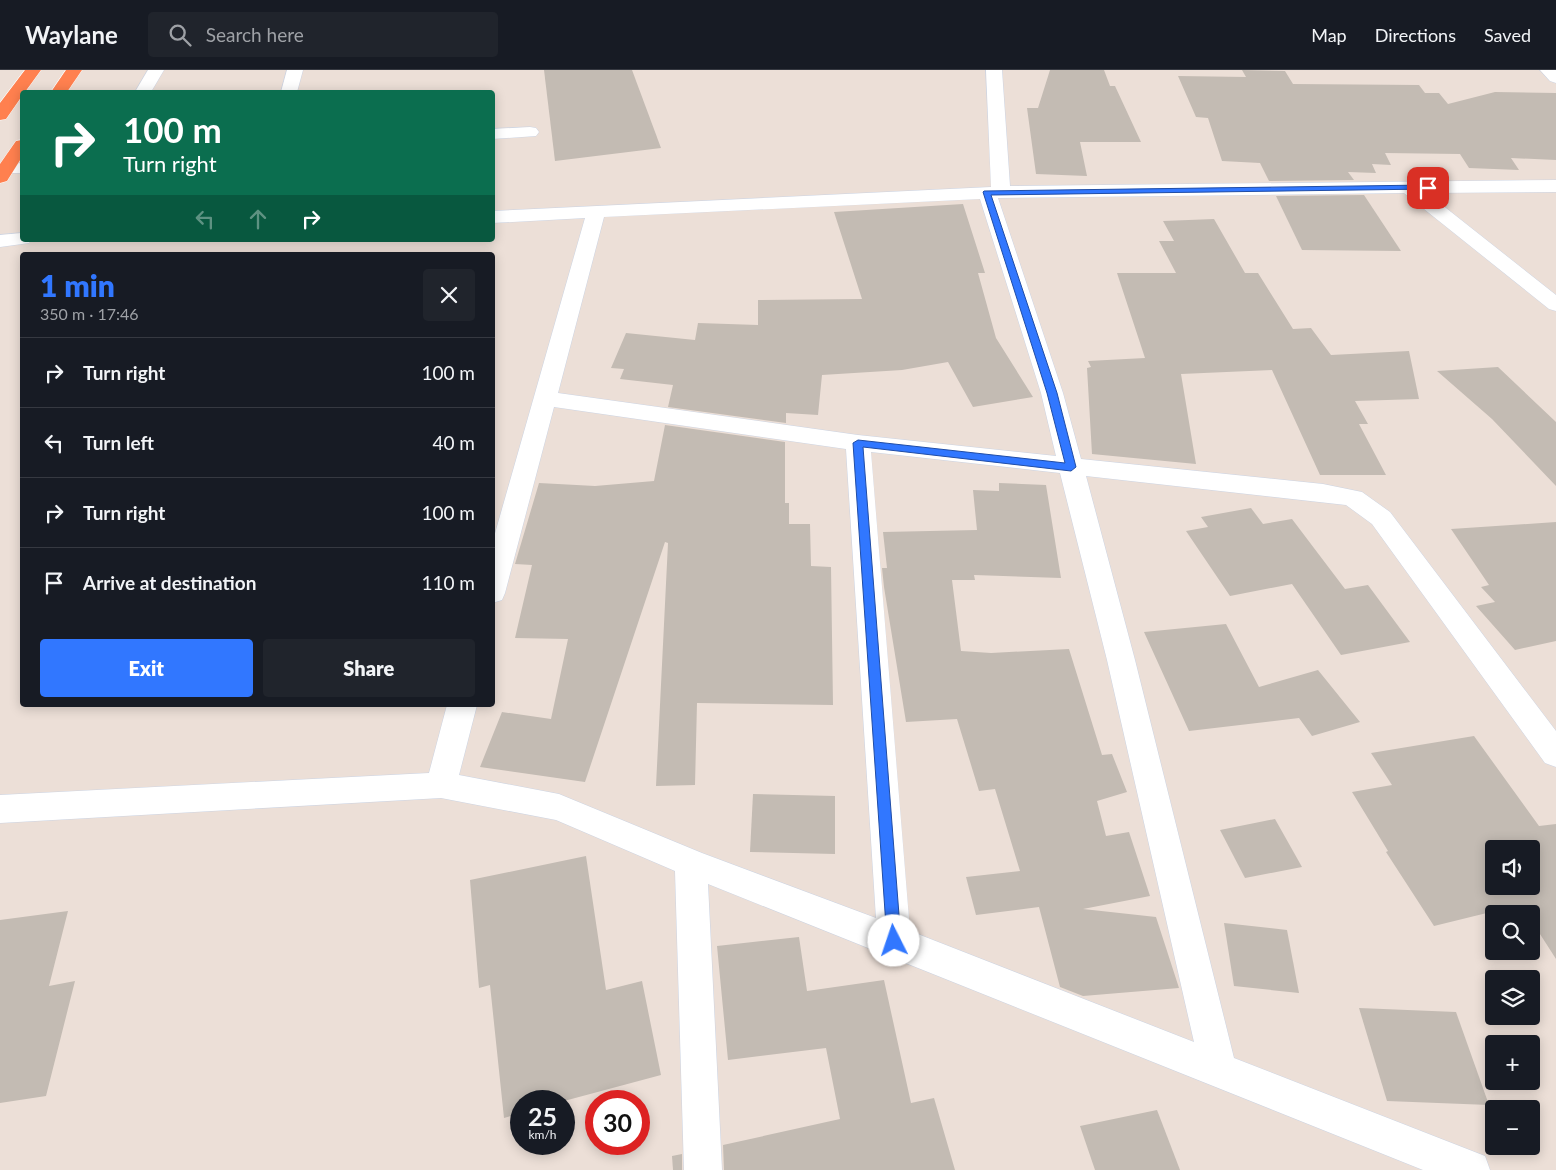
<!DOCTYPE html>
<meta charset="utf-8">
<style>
:root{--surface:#171b24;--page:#20242c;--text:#f1f3f6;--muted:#9ea1a6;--line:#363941;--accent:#3177ff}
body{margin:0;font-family:Lato,sans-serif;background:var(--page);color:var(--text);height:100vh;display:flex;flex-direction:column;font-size:19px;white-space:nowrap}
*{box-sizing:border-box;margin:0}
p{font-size:16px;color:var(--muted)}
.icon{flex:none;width:28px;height:28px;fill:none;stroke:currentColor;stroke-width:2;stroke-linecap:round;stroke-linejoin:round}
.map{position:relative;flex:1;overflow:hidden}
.details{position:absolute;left:20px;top:182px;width:475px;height:455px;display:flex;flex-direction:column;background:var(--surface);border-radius:5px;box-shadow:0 2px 12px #0003}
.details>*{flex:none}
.hud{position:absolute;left:20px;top:20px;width:475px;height:152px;border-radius:5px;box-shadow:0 2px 12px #0003;background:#0b6e4f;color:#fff;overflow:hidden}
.tools{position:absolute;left:1485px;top:770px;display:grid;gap:10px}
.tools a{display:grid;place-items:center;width:55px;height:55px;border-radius:5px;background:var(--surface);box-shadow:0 2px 12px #0003;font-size:25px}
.speed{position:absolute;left:510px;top:1020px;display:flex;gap:10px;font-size:25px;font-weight:700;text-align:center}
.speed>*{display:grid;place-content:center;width:65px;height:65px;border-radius:50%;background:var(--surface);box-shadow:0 2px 12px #0003;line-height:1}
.speed small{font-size:12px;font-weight:400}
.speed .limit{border:8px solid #d22;background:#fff;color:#111}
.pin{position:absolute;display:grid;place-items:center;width:42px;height:42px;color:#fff;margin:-21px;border-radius:10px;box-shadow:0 2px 8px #0006}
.me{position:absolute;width:55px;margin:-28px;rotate:356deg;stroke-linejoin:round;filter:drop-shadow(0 0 4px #0008)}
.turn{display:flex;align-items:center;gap:18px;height:105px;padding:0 20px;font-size:22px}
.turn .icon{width:65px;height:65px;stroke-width:2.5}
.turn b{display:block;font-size:35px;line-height:42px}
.lanes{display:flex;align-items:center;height:48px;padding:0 20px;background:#0003;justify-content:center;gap:25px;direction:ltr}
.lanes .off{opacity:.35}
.round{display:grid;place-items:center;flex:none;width:52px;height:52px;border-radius:5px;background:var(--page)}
.overview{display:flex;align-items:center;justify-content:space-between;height:85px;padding:0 20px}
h1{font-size:30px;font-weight:800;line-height:38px;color:var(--accent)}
.button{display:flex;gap:10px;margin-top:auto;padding:10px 20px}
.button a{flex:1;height:58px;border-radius:5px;background:var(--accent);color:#fff;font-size:20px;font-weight:800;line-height:58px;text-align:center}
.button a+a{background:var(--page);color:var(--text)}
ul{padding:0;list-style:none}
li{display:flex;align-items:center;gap:15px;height:70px;padding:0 20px;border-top:1px solid var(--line)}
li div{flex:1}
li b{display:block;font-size:19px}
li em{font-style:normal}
header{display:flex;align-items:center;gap:30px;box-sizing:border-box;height:70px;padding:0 25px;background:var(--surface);border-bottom:1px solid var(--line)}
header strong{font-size:24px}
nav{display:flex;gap:28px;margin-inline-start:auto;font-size:18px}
.search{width:350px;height:45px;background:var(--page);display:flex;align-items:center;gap:12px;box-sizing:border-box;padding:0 18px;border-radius:5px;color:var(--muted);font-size:19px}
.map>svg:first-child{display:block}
.building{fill:#c3bbb3;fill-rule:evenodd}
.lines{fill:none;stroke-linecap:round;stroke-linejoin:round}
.minor-casing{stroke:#ccd4e3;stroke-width:1}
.highway-casing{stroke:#fff;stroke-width:1}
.minor{fill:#fff;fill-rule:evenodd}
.highway{fill:#ff804f;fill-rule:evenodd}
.route{fill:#3177ff;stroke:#204da6}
</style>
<header>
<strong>Waylane</strong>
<div class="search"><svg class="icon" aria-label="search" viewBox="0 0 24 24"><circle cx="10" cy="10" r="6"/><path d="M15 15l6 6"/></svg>Search here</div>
<nav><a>Map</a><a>Directions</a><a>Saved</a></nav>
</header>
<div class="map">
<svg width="1556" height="1100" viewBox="0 0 1556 1100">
<rect width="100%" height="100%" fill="#ecdfd7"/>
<!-- building -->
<g class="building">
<path d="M544,0h88l29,78 -106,13z"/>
<path d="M1050,0h54l6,16h5l26,56h-61l7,34 -51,-2 -9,-66h11z"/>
<path d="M1242,0l43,1 8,13 126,1 6,8h14l9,11 47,-12 61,1v67l-45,-2 8,12 -50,-2 -9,-14 -75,-1 6,12 -19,-1 4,9 -28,-1 6,8 -85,1 -9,-18 -38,-2 -14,-43 -12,-1 -18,-41 68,1z"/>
<path d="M1364,125l37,56 -99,-1 -26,-54z"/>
<path d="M963,134l22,69h-7l18,65 37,59 -60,10 -25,-45 -46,8 -80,5 -4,40 -32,-2v10l-118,-16 5,-22 -53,-6 4,-10 -13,-1 15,-35 69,7 3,-17 60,2v-25l104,-1 -28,-87z"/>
<path d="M1214,149l31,54h13l35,56 18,-1 20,27 78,-4 10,48 -64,2 13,23h-9l27,51h-66l-48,-105 -91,4 15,90 -104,-10 -5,-86 4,-1 -3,-6 57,-3 -28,-85h59l-17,-32h15l-11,-20z"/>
<path d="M1498,297l58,55v64l-64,-67 -55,-48z"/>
<path d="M665,355l120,17v61h4v21h21l1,42 20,1 2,138 -136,-2 -2,82 -39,1 12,-243 -3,-1 -80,240 -105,-15 22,-55 49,7 17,-80 -53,-1 17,-73 -17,-1 24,-81 56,3 59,-5z"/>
<path d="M999,413l47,2 15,93 -87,-3 1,5h-23l9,71 30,2 78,-4 33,106 10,-1 15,38 -30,9 9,35 23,-4 21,64 -67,13 73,8 23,71 -96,8 -23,-9 -21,-80 -63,8 -10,-38 54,-6 -25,-82 -16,2 -22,-72 -51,3 -22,-135 -2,-19h5l-4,-36 94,-2 -4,-40 26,1z"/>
<path d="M1251,438l12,16 29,-5 53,70 23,-4 42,57 -69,13 -49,-71 -62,12 -44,-65 22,-4 -7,-10z"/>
<path d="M1556,452v119l-41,9 -39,-44 19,-4 -14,-15 8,-2 -38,-56z"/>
<path d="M1226,554l33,63 59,-17 42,52 -48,14 -13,-18 -110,13 -45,-99z"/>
<path d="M1474,666l65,90 17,-2v135l-25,-39v-6h-4l-4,-7 -24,3 -65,16 -48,-74 2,-1 -36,-59 40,-7 -21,-32zM1494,779h37v37h-37z"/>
<path d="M753,724l82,2v58l-85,-2z"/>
<path d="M1275,749l27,48 -57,11 -25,-48z"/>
<path d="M586,786l20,134 36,-9 19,94 -97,26h-43v12l-17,5 -14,-133 -11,3 -9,-108z"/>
<path d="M68,841l-19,75 26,-5 -29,115 -46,7v-183z"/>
<path d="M1224,853l63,7 12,63 -65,-7z"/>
<path d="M799,867l8,54 77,-11 27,123 23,-5 21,72h-231l-1,-25 117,-26 -14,-71 -98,12 -11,-114z"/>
<path d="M1359,938l97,4 33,93 -102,-4z"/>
<path d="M1157,1040l23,60h-85l-15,-44z"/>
<path d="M682,1084v16h-9l-1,-14z"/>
</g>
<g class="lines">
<defs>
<g id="minor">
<path d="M148,0h16l-13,22h-16z"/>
<path d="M287,0h16l-6,22h-16z"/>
<path d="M986,0h16l8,116 546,-6v12l-129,1 129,102v16l-7,-2 -145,-116 -406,5 65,195 18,66 242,25 39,8 28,20 166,219v36l-11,-4 -173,-239 -26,-19 -260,-29 49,184 99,398 251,98 5,14h-67l-715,-286 14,286h-38l-9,-299 -119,-51 -115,-22 -441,25v-28l429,-22 18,-68h30l-18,70 100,19 143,59 174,65 -30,-469 -292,-42 -49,186 -3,7 -10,3v-59l93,-326 -93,5v-12l499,-24zM980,129l61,194 15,63 -198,-21 -300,-42 46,-176zM871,382l189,21 47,187 87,382 -284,-111z"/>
<path d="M1540,0h16v13l-6,-2z"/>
<path d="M530,57l6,1 3,4 -3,4 -44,3v-10z"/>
<path d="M22,93v10h-22v-8z"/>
<path d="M22,163v7h9l-2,3 -29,4v-12z"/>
</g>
<g id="highway">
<path d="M25,0h16l-16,22h-3v4l-16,23 -6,1v-17z"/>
<path d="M66,0h16l-15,22h-16z"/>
<path d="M22,70v17l-15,24 -7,2v-19l16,-23z"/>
</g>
</defs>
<!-- minor casing -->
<use href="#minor" class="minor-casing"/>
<!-- highway casing -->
<use href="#highway" class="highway-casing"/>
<!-- minor -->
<use href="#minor" class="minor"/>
<!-- highway -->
<use href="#highway" class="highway"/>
</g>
<!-- route -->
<path class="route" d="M1428,115l3,3 -1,1 -439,6 66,198 19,74 -5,4 -208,-24 38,494 -2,4 -5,2 -5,-2 -2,-4 -34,-498 5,-3 207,23 -18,-70 -64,-201 1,-1z"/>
</svg>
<div class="tools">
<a><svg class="icon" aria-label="sound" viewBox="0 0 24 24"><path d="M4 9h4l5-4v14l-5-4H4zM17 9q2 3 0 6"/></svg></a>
<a><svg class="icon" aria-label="search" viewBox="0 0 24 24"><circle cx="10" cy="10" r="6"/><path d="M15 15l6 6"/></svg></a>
<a><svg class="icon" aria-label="layers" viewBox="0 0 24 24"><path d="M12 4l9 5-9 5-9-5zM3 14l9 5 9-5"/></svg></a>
<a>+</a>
<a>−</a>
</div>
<div class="speed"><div>25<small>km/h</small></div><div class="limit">30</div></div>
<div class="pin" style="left:1428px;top:118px;background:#d93025"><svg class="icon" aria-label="arrive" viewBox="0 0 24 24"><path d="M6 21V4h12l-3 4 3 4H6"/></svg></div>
<svg class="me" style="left:894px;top:871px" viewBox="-20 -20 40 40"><circle r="19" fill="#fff"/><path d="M0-13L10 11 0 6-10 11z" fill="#3177ff"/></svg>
<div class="hud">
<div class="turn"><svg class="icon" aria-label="right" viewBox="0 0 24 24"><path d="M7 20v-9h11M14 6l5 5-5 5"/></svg><div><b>100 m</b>Turn right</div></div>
<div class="lanes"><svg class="icon off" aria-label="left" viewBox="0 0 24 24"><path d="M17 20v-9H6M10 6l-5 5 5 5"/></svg><svg class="icon off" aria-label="ahead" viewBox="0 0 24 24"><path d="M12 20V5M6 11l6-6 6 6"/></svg><svg class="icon" aria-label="right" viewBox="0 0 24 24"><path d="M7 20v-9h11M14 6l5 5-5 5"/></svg></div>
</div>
<section class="details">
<div class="overview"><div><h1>1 min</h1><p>350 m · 17:46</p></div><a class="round"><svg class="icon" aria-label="close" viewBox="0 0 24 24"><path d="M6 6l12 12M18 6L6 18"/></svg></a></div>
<ul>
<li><svg class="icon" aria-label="right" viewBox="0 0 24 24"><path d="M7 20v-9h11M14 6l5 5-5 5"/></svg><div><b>Turn right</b></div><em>100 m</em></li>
<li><svg class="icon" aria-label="left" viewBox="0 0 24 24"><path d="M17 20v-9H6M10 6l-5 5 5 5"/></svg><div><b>Turn left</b></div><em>40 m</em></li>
<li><svg class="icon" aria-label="right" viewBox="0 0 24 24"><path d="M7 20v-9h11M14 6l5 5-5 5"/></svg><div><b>Turn right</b></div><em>100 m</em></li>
<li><svg class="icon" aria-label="arrive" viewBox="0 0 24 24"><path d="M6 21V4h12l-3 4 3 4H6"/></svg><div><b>Arrive at destination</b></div><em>110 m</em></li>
</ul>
<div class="button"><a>Exit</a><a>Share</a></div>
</section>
</div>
